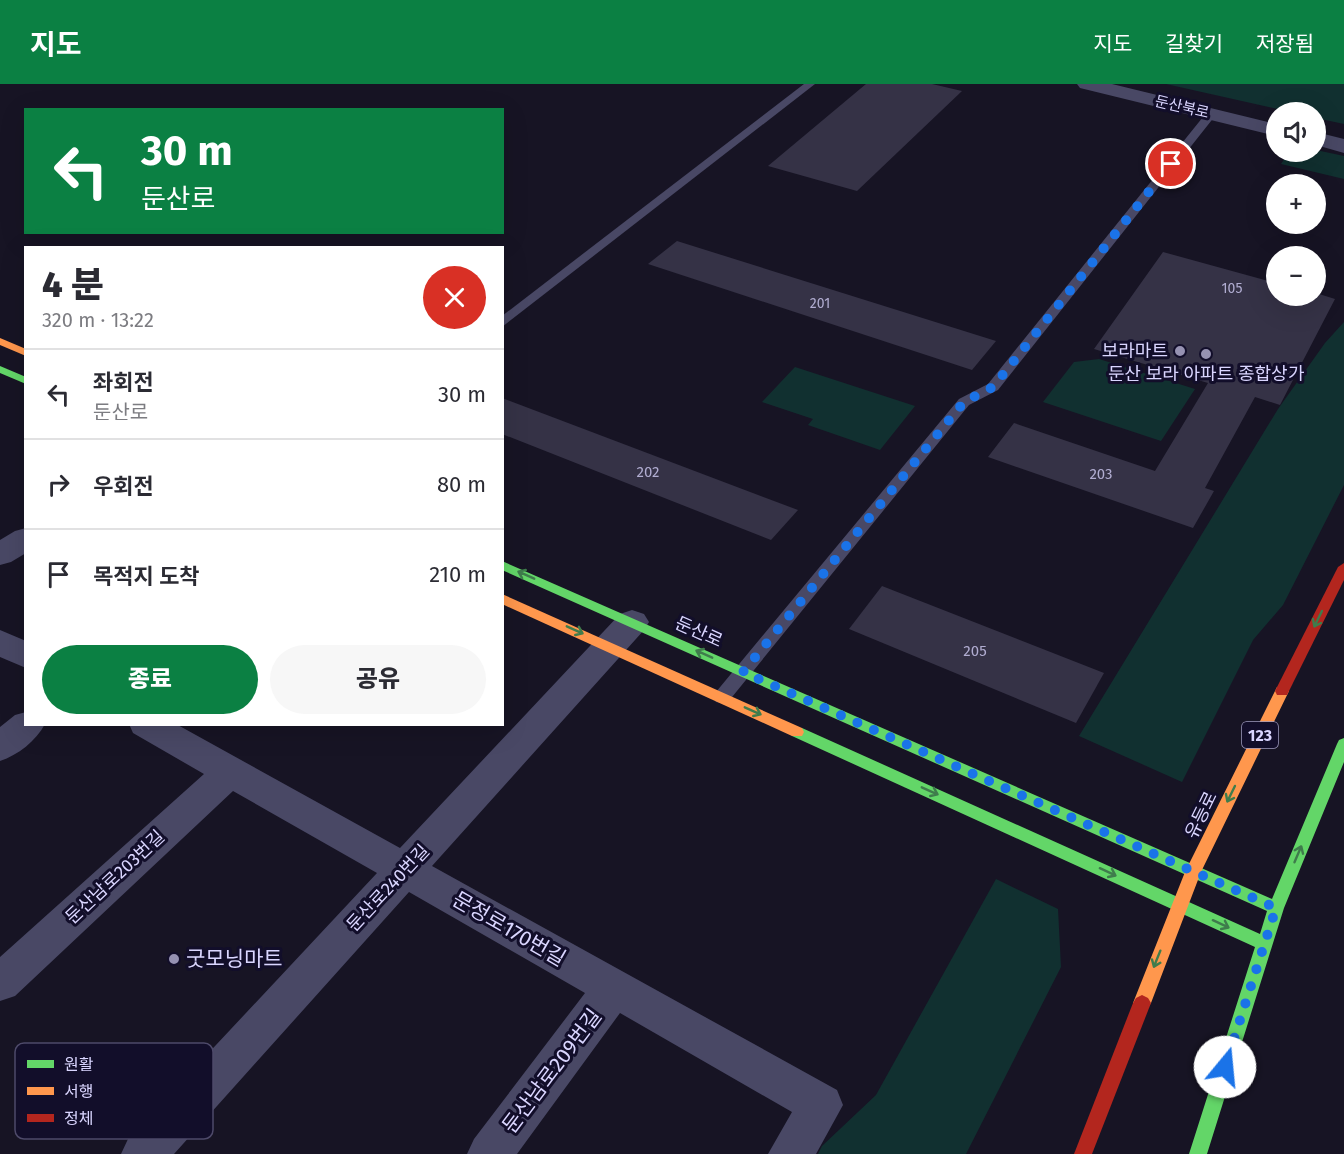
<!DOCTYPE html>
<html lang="ko">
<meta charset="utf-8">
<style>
:root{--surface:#fff;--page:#f7f7f7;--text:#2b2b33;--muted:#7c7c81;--line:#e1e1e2;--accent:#0b8043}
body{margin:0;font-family:"Fira Sans","Noto Sans KR",sans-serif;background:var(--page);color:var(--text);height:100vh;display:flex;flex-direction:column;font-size:22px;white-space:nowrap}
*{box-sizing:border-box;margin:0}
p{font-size:20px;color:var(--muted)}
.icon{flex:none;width:33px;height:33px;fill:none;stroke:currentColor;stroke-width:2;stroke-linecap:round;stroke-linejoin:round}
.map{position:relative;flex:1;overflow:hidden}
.panel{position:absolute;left:24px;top:162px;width:480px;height:480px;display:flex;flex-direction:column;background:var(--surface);border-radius:0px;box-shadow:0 6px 24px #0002}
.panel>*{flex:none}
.guide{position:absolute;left:24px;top:24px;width:480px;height:126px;border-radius:0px;box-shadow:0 6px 24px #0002;background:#0b8043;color:#fff;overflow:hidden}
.fabs{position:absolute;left:1266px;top:18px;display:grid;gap:12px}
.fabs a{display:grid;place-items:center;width:60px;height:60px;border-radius:50%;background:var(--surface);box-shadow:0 6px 24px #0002;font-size:30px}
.pin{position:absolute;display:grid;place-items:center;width:51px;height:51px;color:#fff;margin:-26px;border:3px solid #fff;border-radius:50%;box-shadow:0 2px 6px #0007}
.me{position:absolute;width:66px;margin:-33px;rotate:17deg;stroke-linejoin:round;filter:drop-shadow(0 0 4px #0008)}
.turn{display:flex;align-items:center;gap:21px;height:126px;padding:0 18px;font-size:27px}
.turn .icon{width:78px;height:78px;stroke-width:2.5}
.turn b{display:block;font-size:42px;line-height:51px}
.round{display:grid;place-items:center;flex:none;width:63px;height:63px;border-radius:32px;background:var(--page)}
.overview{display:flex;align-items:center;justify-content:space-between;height:102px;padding:0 18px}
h1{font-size:36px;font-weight:800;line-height:45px}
.action{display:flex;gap:12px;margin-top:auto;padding:12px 18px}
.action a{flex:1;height:69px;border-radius:36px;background:var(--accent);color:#fff;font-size:24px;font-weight:800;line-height:69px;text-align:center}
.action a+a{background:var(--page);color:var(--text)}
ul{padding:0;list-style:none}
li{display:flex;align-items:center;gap:18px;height:90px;padding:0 18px;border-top:2px solid var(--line)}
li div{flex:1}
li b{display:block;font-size:22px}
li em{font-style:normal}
header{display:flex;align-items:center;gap:36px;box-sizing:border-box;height:84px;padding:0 30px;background:var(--accent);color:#fff}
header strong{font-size:28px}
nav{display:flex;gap:33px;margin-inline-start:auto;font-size:21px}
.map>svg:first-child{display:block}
.green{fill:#113030}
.building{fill:#353246}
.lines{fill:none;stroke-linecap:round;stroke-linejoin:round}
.lane{fill:#494865;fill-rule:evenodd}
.street{fill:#494865;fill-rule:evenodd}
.fast{fill:#63d668;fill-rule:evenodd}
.slow{fill:#ff974d;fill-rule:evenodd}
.jam{fill:#b3261e;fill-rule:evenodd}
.oneway{stroke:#3f7c4c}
.route{stroke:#1a73e8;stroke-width:10;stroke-dasharray:0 18}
.poi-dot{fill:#9692b2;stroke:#120e2a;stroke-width:2}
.labels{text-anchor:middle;stroke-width:6;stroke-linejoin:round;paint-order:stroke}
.far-number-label{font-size:14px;fill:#b1add1}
.far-street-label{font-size:15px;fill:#dad6ff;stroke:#120e2a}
.number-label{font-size:15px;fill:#b1add1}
.shield{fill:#120e2a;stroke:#9e9abf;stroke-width:1.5}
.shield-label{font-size:16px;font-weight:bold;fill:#dad6ff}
.poi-label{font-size:18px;fill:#dad6ff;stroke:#120e2a;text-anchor:end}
.street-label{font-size:18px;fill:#dad6ff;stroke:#120e2a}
.near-street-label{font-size:21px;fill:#dad6ff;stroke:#120e2a}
.near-poi-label{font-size:21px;fill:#dad6ff;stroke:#120e2a;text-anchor:start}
.key{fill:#120e2a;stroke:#4e4a6a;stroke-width:1.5}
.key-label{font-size:16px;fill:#dad6ff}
</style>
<header>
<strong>지도</strong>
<nav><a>지도</a><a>길찾기</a><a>저장됨</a></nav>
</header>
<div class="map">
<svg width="1344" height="1070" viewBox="0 0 1344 1070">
<rect width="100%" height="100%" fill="#171424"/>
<!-- green -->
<g class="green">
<path d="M1166,0h178v40l-28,-6v-6h-25z"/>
<path d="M1316,66l28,6v23l-63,-15 8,-12h27z"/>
<path d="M1344,238v163l-61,120 -30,35 -71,142 -103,-46 199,-327 47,-66z"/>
<path d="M1099,275l96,30 -34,52 -118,-39 31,-40z"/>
<path d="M795,283l120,39 -35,44 -72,-25 5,-6 -51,-17z"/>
<path d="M996,795l62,30 3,58 -95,187h-148l4,-8 54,-51z"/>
</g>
<!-- building -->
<g class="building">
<path d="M866,0h66l30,7 -105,100 -89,-25z"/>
<path d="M677,157l319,100 -24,29 -324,-106z"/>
<path d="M1163,168l113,31v13h40v-3l19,6 -55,106 -25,-8 -50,91 9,3 -21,37 -205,-71 26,-34 141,48 53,-88 -114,-34z"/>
<path d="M502,314l296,112 -27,30 -269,-106z"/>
<path d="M882,502l222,87 -28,50 -227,-94z"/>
</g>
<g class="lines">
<!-- lane -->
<g class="lane">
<path d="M804,0h11l-313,243v-11z"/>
<path d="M1211,27l4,1v4l-217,274 -29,15 -241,297 -6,1 -6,-1 -3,-5 3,-5 243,-293 29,-15 219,-272z"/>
</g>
<!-- street -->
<g class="street">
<path d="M1077,0h35l164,40v12l-196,-48z"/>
<path d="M1316,48l28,7v14l-28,-8z"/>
<path d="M26,444v25l-15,9 -11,3v-25l15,-9z"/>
<path d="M632,526l12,4 5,8 -5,8 -212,236 405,224 6,15 -27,49h-48l24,-42 -172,-99 -103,141h-50l7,-15 111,-146 -176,-101 -235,262h-53l7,-15 249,-266 -144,-82 -218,205 -15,5v-44l204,-183 -71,-41 -4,-9h47l224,124 220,-234z"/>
<path d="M0,546l26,11v27l-26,-11z"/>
<path d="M26,628v12h19c-9,17 -27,31 -45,37v-34l15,-12z"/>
</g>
<!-- fast -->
<g class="fast">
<path d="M0,282l26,11v7l-26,-11z"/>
<path d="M502,477l770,338 65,-155 2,-4 5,-2v24l-60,146 -77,246h-18l66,-207 -463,-211 -2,-4 2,-4h10l458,206 7,-23 -765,-341z"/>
</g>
<!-- slow -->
<g class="slow">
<path d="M0,254l26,11v7l-26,-11z"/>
<path d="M502,510l300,134 2,4 -2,4h-10l-290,-132z"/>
<path d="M1282,602l5,1 2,4 -88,181 -50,131 -3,5 -6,3 -6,-3 -3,-5 52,-131 90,-181 2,-4z"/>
</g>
<!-- jam -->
<g class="jam">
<path d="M1344,479v17l-55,111 -2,4h-10l-2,-4 63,-124z"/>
<path d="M1142,911l6,3 3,5 -59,151h-18l59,-151 3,-5z"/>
</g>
</g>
<!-- one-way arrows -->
<defs><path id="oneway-shaft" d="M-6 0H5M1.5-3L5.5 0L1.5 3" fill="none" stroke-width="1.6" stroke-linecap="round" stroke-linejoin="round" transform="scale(1.5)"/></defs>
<g class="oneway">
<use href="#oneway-shaft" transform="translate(526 491) rotate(-156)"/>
<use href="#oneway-shaft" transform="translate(1318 535) rotate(116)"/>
<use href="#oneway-shaft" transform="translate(575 546) rotate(24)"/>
<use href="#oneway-shaft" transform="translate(704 570) rotate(-156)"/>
<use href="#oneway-shaft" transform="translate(753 627) rotate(24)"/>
<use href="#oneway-shaft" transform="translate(930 707) rotate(24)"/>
<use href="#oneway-shaft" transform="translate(1231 710) rotate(116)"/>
<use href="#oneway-shaft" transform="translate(1298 770) rotate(-67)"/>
<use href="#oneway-shaft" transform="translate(1108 788) rotate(25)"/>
<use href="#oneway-shaft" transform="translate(1221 840) rotate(25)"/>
<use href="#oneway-shaft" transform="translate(1157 875) rotate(112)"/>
</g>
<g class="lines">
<!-- route -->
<path class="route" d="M1171,80l-178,223 -29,15 -221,270 533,236 -51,159"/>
</g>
<!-- markers -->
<g class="poi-dot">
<circle cx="1180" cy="267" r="6"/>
<circle cx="1206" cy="270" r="6"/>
<circle cx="174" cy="875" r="6"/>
</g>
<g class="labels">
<!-- far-number labels -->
<g class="far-number-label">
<text x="1232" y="209">105</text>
<text x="820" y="224">201</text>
</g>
<!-- far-street labels -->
<g class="far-street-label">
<text transform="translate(1182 23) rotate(13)" y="5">둔산북로</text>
</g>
<!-- number labels -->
<g class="number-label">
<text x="648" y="393">202</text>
<text x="1101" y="395">203</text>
<text x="975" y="572">205</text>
</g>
<!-- shield labels -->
<rect class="shield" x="1242" y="638" width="36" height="26" rx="4.5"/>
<g class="shield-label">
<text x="1260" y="657">123</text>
</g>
<!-- poi labels -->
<g class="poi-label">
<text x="1168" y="273">보라마트</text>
<text x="1206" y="296" text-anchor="middle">둔산 보라 아파트 종합상가</text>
</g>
<!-- street labels -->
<g class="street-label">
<text transform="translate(699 548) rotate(24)" y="6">둔산로</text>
<text transform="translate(1201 731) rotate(-64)" y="6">유등로</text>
<text transform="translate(115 793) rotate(-43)" y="6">둔산남로203번길</text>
<text transform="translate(388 804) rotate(-47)" y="6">둔산로240번길</text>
</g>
<!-- near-street labels -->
<g class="near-street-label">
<text transform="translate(509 845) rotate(30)" y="7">문정로170번길</text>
<text transform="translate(552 987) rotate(-53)" y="7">둔산남로209번길</text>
</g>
<!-- near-poi labels -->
<g class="near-poi-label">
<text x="186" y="882">굿모닝마트</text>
</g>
</g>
<!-- legend -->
<rect x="15" y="959" width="198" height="96" rx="9" class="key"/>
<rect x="27" y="976" width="27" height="8" fill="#63d668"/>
<rect x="27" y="1003" width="27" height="8" fill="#ff974d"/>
<rect x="27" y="1030" width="27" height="8" fill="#b3261e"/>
<g class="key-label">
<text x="64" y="986">원활</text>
<text x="64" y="1013">서행</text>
<text x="64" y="1040">정체</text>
</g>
</svg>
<div class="fabs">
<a><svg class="icon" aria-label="sound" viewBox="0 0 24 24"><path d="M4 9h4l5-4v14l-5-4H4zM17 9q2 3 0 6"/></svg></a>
<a>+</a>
<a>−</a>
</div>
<div class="pin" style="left:1171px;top:80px;background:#d93025"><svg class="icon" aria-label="arrive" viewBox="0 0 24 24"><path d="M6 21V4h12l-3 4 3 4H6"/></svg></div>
<svg class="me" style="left:1225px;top:983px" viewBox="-20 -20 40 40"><circle r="19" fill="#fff"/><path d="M0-13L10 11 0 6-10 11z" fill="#1a73e8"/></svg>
<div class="guide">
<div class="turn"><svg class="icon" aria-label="left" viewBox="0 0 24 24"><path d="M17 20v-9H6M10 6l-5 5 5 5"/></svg><div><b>30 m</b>둔산로</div></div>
</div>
<section class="panel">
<div class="overview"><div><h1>4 분</h1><p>320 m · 13:22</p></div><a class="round" style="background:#d93025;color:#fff"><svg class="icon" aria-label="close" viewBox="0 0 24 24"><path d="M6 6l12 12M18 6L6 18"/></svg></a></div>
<ul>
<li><svg class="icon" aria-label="left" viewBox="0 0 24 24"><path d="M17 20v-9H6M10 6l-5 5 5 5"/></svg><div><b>좌회전</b><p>둔산로</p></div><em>30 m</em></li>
<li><svg class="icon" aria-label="right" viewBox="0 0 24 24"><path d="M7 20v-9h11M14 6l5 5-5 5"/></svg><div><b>우회전</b></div><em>80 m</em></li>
<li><svg class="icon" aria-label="arrive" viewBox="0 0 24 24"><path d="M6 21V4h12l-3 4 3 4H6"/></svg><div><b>목적지 도착</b></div><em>210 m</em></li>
</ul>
<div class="action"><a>종료</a><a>공유</a></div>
</section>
</div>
